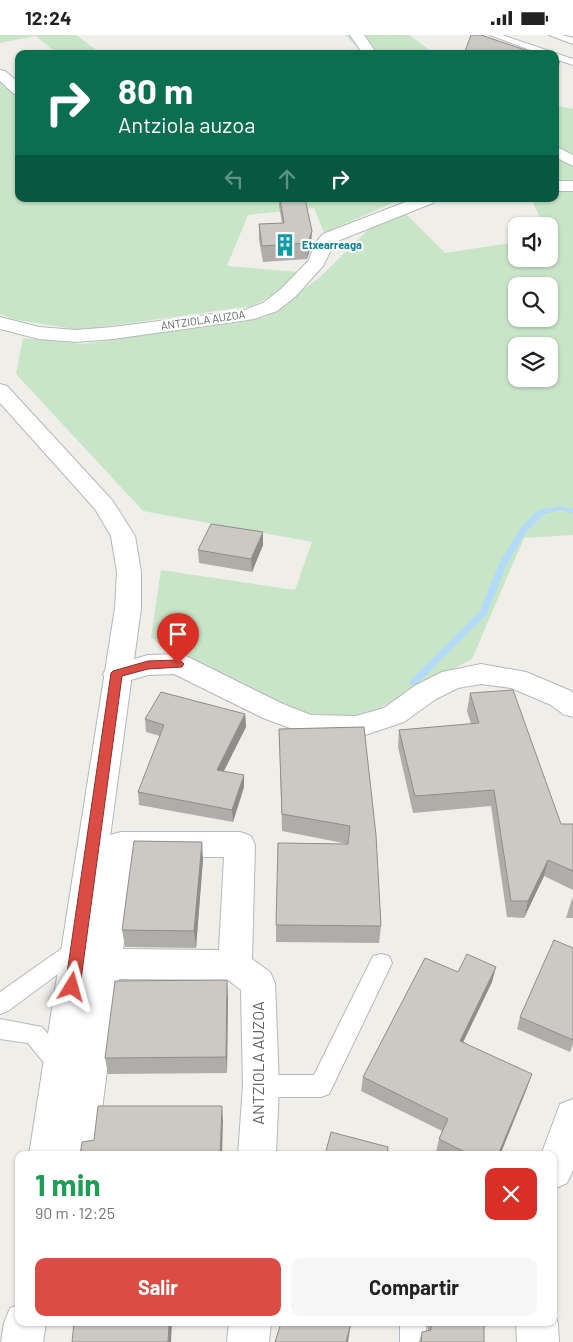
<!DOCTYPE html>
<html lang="es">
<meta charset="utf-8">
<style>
:root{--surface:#fff;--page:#f6f6f6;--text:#222;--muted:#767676;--accent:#db4c44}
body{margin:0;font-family:Barlow,sans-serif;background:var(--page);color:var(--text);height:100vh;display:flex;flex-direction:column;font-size:19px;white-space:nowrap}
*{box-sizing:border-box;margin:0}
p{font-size:16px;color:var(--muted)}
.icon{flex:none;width:28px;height:28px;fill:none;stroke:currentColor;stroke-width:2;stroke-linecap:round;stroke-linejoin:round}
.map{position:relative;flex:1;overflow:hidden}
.side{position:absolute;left:15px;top:1116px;width:542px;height:175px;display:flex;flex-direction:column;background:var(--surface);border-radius:10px;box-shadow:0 1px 4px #0004}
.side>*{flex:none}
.top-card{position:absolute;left:15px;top:15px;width:544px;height:152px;border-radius:10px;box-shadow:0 1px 4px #0004;background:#0b6e4f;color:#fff;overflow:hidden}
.buttons{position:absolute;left:508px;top:182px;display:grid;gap:10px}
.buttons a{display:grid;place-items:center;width:50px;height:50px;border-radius:10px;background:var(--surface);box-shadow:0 1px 4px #0004;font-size:25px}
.pin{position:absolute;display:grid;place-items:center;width:42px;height:42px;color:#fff;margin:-51px -21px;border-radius:50% 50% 50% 0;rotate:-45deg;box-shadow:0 0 5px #0007}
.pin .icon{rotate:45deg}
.me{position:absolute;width:55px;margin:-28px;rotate:8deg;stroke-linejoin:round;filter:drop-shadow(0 0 4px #0008)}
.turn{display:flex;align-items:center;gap:18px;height:105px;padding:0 20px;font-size:22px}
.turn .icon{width:65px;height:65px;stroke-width:2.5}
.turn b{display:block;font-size:35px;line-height:42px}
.lanes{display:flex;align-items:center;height:48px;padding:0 20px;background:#0003;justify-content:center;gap:25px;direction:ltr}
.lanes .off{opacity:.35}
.round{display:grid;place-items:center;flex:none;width:52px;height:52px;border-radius:10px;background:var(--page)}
.head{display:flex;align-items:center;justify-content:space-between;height:85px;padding:0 20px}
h1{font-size:30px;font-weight:700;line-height:38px;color:#1e9e55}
.action{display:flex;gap:10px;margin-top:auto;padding:10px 20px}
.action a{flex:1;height:58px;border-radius:10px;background:var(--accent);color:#fff;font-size:20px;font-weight:700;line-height:58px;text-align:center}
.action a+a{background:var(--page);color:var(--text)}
.status{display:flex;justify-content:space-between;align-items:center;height:35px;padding:0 25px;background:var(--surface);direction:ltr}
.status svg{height:14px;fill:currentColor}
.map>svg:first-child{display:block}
.green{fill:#c9e5c8;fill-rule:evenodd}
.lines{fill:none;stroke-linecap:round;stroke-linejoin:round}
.stream{fill:#b1dbf8;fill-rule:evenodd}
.service-casing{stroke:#b5b8bc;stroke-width:2}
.minor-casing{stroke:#b5b8bc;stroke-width:2}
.secondary-casing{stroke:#b5b7bb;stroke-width:2}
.service{fill:#fff;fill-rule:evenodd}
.minor{fill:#fff;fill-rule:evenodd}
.secondary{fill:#fff;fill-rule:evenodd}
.wall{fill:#afada9}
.shaded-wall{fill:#8f8d8a}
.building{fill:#ccc9c5;stroke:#8f8d8a}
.route{fill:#db4c44;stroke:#8e312c}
.labels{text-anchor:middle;stroke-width:4.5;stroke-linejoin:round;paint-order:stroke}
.far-culture-label{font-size:11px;font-weight:bold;fill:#0d838f;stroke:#fff;text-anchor:start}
.far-street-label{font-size:11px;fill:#606367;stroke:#fff}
.near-street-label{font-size:16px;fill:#606367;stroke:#fff}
</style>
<div class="status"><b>12:24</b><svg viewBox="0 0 49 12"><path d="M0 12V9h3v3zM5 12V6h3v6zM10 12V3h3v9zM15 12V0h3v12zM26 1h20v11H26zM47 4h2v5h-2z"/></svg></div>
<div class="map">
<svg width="573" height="1307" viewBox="0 0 573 1307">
<rect width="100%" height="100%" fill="#f0eee9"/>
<!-- green -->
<g class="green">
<path d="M0,0h76l26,19h-44l-22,-18 -36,7z"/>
<path d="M346,0h63l26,19h-72z"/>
<path d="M0,46l19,17v101h383l-78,34 -10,-25 -66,7 -21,51 72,6 -22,21 -25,13 -171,24 -65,-10 -16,-6z"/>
<path d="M555,70l18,4v72l-18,1z"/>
<path d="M573,155v345l-49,3 -52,121 -111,59h-48l-143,-64 -19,-17 10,-67 134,20 17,-48 -169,-31 -127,-137 7,-36 60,6 183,-27 53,-39 50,-49 35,-17 41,41 71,-11v17h33v-33h-5l-13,-27h24v-8zM516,251h33v33h-33zM516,311h33v33h-33z"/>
</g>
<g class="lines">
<!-- stream -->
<path class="stream" d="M560,471l13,3v4l-13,-3 -16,4 -18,18 -19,32 -20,50 -71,71h-6l-1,-2 1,-2 70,-70 19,-47 21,-35 18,-19z"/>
<defs>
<g id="service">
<path d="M490,0h12l71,24v6l-18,-6v-5h-14z"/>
<path d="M549,0h13l11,3v6z"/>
<path d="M78,904l7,3 4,6 -4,6 -77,57 -8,3v-22l71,-50z"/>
<path d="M381,919l8,2 3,7 -63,131 -8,3h-60l-8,-3 -4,-8 4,-8 8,-3h53l59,-119z"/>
<path d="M0,984l42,8 27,31 3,8 -3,8 -8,3 -8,-3 -25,-31 -28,-4z"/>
<rect x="400" y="1288" width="26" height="19"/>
</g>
<g id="minor">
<path d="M350,0h14l13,19h-14z"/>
<path d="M0,35l5,1 14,12v12l-5,-1 -14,-13z"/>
<path d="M555,111l18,9v11l-18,-9z"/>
<rect x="555" y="146" width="18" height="10"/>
<path d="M413,164h22l-2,4 -98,39 -12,24 -28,31 -18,14 -23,8 -141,20 -37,3 -37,-3 -39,-10v-12l39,10 37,3 37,-3 131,-17 19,-7 18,-14 28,-29 6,-17 8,-9z"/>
<path d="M178,619l10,3 95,47 28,11 45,1 28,-8 32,-23 26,-13 39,-8 45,8 45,19 2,2v24l-10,-3 -12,-9 -40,-17 -30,-4 -23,4 -22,11 -32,23 -48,16 -47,-3 -46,-17 -89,-44 -26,1 -31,9 -10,-3 -4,-7 4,-7 41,-12z"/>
<path d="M121,797h119l11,4 4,9 -3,114 18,13 5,11 4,103 -3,69h-38l5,-69 -2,-96 -13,-10 -109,-1 -23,176h-38l48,-311 4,-9zM135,822h89l-5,93 -96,-1z"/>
<path d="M573,1064v71l-6,13 -13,6v-34h-13l19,-51z"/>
<path d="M554,1278l4,10 1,19h-42l-1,-19h38z"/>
<path d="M229,1288h42l-2,19h-42z"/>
</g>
<g id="secondary">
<path d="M0,349l7,2 105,114 23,36 6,36v36l-74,547h-38l86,-547 2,-36 -6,-36 -16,-27 -95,-106z"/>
<path d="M19,1270v18h27l-3,19h-42l3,-19 6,-15z"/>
</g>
</defs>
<!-- service casing -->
<use href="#service" class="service-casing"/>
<!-- minor casing -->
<use href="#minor" class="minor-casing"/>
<!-- secondary casing -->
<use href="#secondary" class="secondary-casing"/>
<!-- service -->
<use href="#service" class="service"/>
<!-- minor -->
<use href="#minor" class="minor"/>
<!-- secondary -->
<use href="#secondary" class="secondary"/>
</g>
<!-- wall -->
<g class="wall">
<path d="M279,164h26l6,48 -4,12 -44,3 -4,-22v-16l23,-1 -3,-17z"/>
<path d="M263,510l-11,27 -53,-9 -1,-13z"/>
<path d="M470,658l91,131h12v66l-29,-14 -20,42 -17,-1 -16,-111 -78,7 -15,-66 1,-17 72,-6 -4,-13z"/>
<path d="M245,679l1,13 -23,44 21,16 -11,35 -94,-17 -1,-13 22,-56 -14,-4 -1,-13z"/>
<path d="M364,692l17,199 -2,17 -103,-1v-17l72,-81 -66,-13 -3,-102z"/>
<path d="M203,824l-7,89 -71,-1 -3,-17z"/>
<path d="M573,862v21h-7l5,-16z"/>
<path d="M573,913v96l-3,8 -53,-23 3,-12z"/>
<path d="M458,937l34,10 -29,60 64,46 -27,67h-59l-5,-3 3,-13 3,-8 -81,-40 2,-14z"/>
<path d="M228,962l-1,76 -119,1 -3,-16z"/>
<path d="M427,1288h57v19h-65l3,-10 6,-1z"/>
</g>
<!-- shaded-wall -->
<g class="shaded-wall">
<path d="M560,26l-3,14 -2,1v-13z"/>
<path d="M312,196l-1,16 -4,12 1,-16z"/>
<path d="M263,497v13l-11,27 -1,-13z"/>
<path d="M245,679l1,13 -28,56 -1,-13z"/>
<path d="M244,740v12l-11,35 -1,-12z"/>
<path d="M202,807l1,17 -7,89 -2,-17z"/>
<path d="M548,825l-4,16 -20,42 4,-17z"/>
<path d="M496,932l-4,15 -35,73 3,-14z"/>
<path d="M227,945l1,17 -1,76 -1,-16z"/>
<path d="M532,1039l-5,14 -27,67h-2z"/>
<path d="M222,1071l1,15 -1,34h-2z"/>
<path d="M169,1288h3l-1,19h-3z"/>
<path d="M351,1288l-3,19h-2z"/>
</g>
<!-- building -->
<g class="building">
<path d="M471,0h10l56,19h-65l-7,-3z"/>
<path d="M280,164h25l7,32 -4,12 -46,3 -3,-22 25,-1z"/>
<path d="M211,489l52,8 -12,27 -53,-9z"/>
<path d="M513,655l48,134h12v47l-25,-11 -20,41h-17l-17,-111 -79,6 -16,-66 80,-7 -9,-30z"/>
<path d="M161,657l84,22 -28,56 27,5 -12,35 -94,-18 26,-67 -19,-6z"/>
<path d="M364,692l12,108 5,91 -105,-1 2,-82 70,1 2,-18 -68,-12 -3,-85z"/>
<path d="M134,806l68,1 -8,89 -72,-1z"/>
<path d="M554,905l19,8v92l-53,-23z"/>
<path d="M467,919l29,13 -36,74 72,33 -34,81h-27l-32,-16 9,-20 -85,-42 62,-119 33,14z"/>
<path d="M227,945l-1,77 -121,1 10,-77z"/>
<path d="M98,1071h124l-2,49h-140l2,-13 12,-2z"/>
<path d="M331,1097l57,15 -1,8h-62z"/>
<path d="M74,1288h95l-1,19h-96z"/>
<path d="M281,1288h70l-5,19h-71z"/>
<path d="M431,1288h53v19h-63l1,-10 9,-2z"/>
</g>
<!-- route -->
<path class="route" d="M178,625l4,2 2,2 -2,3 -34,2 -26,7 -42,311 -3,5 -5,2 -4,-2 -3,-5 46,-314 2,-2 35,-10z"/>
<!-- icons -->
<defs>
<symbol id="building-bare" viewBox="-9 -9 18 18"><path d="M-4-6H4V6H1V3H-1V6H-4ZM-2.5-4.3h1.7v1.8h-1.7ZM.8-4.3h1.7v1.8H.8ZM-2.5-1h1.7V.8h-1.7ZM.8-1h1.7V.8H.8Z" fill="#0f9aa8" stroke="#fff" stroke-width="2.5" paint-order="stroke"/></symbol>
</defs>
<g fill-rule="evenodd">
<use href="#building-bare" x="269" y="194" width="32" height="32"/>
</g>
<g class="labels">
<!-- far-culture labels -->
<g class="far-culture-label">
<text x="302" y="214">Etxearreaga</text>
</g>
<!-- far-street labels -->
<g class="far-street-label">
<text transform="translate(203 285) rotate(-8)" y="4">ANTZIOLA AUZOA</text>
</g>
<!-- near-street labels -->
<g class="near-street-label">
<text transform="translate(258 1028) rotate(-90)" y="6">ANTZIOLA AUZOA</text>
</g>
</g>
</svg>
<div class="buttons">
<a><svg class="icon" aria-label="sound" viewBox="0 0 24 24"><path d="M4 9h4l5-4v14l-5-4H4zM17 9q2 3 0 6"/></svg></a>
<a><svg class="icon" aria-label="search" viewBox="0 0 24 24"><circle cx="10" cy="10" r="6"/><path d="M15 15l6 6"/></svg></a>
<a><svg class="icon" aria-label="layers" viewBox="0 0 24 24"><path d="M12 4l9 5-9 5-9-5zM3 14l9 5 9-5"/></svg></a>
</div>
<div class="pin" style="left:178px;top:629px;background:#d93025"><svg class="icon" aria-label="arrive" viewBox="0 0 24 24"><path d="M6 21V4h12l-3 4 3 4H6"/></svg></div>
<svg class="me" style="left:72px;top:952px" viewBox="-20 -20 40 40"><path d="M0-17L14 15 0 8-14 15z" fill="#db4c44" stroke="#fff" stroke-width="4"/></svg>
<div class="top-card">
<div class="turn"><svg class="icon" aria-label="right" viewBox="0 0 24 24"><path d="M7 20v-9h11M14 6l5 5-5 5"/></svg><div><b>80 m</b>Antziola auzoa</div></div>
<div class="lanes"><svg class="icon off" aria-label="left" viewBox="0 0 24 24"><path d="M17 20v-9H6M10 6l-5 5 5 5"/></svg><svg class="icon off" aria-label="ahead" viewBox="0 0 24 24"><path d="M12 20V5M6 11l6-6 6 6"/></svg><svg class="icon" aria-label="right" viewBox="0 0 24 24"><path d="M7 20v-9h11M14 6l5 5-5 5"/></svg></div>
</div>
<section class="side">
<div class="head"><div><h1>1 min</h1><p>90 m · 12:25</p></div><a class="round" style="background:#d93025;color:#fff"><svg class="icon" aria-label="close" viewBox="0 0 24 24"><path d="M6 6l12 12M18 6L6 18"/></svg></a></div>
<div class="action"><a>Salir</a><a>Compartir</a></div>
</section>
</div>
